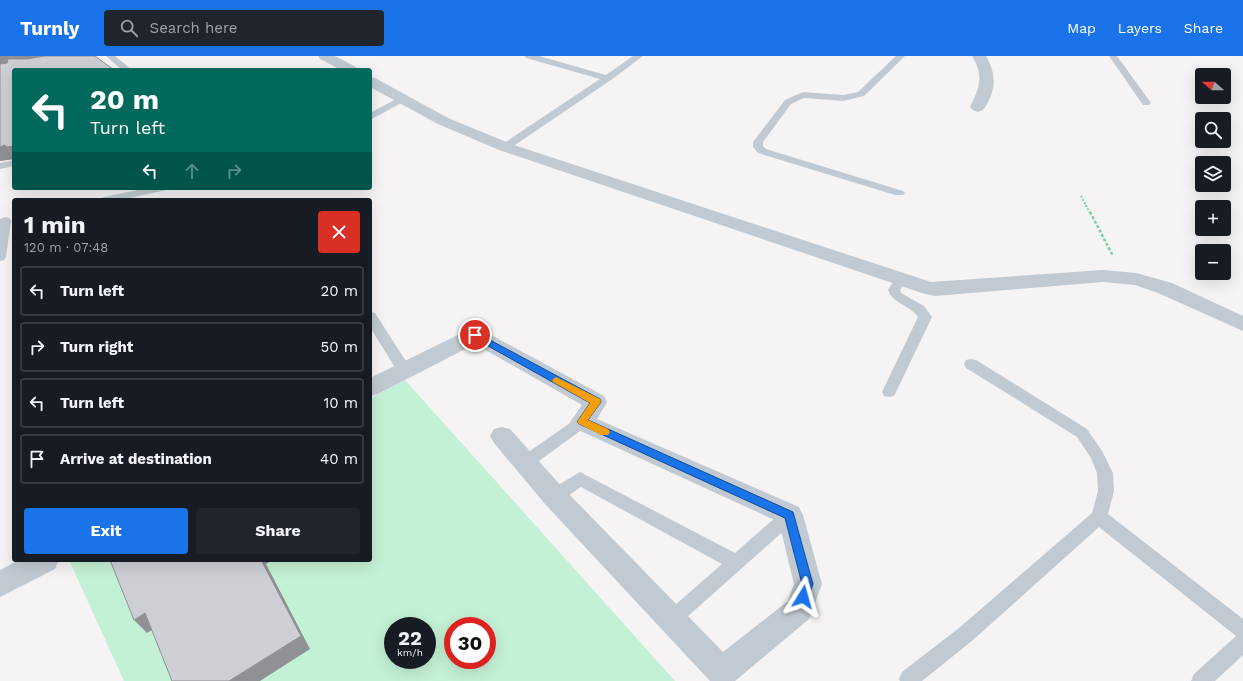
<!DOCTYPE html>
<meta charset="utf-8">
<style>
:root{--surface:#171b24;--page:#20242c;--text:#f1f3f6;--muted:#9ea1a6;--line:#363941;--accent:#1a73e8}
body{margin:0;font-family:"Work Sans",sans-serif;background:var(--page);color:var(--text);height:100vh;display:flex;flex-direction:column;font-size:15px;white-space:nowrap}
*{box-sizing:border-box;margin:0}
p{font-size:13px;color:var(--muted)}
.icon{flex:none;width:22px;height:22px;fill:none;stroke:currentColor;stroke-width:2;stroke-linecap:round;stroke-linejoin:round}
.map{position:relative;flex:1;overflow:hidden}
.details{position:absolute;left:12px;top:142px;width:360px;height:364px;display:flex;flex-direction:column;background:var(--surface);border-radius:4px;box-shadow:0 4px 16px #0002}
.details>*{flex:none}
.top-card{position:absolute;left:12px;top:12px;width:360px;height:122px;border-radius:4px;box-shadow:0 4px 16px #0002;background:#00695c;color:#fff;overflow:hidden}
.needle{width:26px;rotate:290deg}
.buttons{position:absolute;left:1195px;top:12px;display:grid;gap:8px}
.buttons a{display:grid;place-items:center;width:36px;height:36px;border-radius:4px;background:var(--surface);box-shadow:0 4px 16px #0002;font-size:20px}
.speed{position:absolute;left:384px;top:561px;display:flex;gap:8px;font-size:20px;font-weight:700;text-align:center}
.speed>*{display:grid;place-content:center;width:52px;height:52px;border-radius:50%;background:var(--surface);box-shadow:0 4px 16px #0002;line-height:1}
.speed small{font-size:10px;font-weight:400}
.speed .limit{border:6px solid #d22;background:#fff;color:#111}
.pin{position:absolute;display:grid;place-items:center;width:34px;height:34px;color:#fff;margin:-17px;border:2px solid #fff;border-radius:50%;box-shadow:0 1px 4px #0007}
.me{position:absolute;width:44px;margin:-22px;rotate:8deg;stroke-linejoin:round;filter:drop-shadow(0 0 3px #0008)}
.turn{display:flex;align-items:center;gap:14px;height:84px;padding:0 12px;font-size:18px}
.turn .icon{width:52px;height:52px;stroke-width:2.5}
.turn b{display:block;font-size:28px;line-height:34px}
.lanes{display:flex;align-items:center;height:38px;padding:0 12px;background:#0003;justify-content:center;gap:20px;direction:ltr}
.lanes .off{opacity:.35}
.round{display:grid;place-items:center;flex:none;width:42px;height:42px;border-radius:4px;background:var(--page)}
.head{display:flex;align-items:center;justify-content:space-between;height:68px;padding:0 12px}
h1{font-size:24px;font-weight:700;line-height:30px}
.action{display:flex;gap:8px;margin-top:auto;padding:8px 12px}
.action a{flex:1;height:46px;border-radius:4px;background:var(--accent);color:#fff;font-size:16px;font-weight:700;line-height:46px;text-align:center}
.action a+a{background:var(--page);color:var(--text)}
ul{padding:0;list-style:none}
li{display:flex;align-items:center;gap:12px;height:50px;margin:0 8px 6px;padding:0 4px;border:2px solid var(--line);border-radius:4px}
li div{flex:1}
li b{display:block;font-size:15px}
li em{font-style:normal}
header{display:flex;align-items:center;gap:24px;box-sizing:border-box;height:56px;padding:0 20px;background:var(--accent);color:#fff}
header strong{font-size:19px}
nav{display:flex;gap:22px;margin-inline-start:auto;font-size:14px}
.search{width:280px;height:36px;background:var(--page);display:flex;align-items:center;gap:10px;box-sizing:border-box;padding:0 14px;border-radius:4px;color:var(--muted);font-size:15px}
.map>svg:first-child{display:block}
.green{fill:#c3f1d5;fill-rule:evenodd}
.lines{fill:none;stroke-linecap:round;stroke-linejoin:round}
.path-far1{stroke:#7ad0a6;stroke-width:2;stroke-dasharray:2 1.5;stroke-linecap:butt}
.path{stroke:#7ad0a6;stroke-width:2.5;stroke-dasharray:3 2;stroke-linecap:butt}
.lane{fill:#c1cad2;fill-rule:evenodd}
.street{fill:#c1cad2;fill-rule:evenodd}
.wall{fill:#b0b2b7}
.shaded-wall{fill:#909195}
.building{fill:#cdcfd5;stroke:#909195}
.route{fill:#1a73e8;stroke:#114b97}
.slow{fill:#f59e0b}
</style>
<header>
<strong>Turnly</strong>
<div class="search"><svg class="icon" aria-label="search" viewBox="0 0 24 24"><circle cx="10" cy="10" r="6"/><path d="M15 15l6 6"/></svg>Search here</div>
<nav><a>Map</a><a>Layers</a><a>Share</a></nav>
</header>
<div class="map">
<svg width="1243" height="625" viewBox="0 0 1243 625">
<rect width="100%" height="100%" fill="#f5f3f3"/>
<!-- green -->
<path class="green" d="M405,324l270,301h-551l-55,-121h301v-161zM393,570h34v34h-34zM453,570h34v34h-34z"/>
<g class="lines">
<!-- path-far1 -->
<path class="path-far1" d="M1081,140l9,17"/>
<!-- path -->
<path class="path" d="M1090,156l23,44"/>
<!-- lane -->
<g class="lane">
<path d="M106,0h9l17,14h-10z"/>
<path d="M525,0h14l67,19 27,-19h10l-32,24 -102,69 -4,1 -5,-3 1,-2 99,-66 -74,-21z"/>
<path d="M896,0h9l-41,40 -21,5 -39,-3 -13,6 -28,38v4l3,3 137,42 2,2 -2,2h-8l-137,-42 -5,-6v-5l32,-42 18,-8 40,3 15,-3z"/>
<path d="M1109,0h8l34,47 -2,2h-6z"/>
<path d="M402,40l3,1 2,2 -2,2 -35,19v-7z"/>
<path d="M14,104v6l-14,3v-6z"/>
<path d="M147,132h21l-1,2 -47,10h-22l6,-3z"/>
<path d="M5,161l4,1 2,2 -5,37 -2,3 -4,1v-42z"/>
<path d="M901,219l4,1 2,3 -7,11 1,3 23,13 8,11 -36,75 -2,4 -5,1 -5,-1 -2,-4 36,-75c-8,-12 -25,-13 -30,-27l9,-14z"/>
<path d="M370,256l5,1 34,53 2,4 -2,4 -5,1 -5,-1 -29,-47z"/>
<path d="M971,303l5,1 111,69 15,22 11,22 1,18 -6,23 135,105v36l-28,26h-24l3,-7 42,-38 -137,-109 -126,113 -51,41h-22l-1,-2 3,-7 57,-44 133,-115 6,-22 -1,-18 -6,-15 -14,-21 -111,-69 -2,-4 2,-4z"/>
<path d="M582,360l5,2 2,4 -2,4 -55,40 -6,2 -6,-2 -2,-4 2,-4 57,-40z"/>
<path d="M580,416l155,81 49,-43 6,-2 6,2 2,5 -2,5 -118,105 -6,3 -6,-3 -3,-6 3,-6 56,-49 -141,-77c-10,6 -21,18 -33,14l-2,-5 2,-5z"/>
</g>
<!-- street -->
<g class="street">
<path d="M318,0h17l21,11 2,3h-17l-21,-11z"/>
<path d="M972,0h14c11,19 10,36 -3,54l-5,2 -5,-2 -3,-3c10,-20 14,-31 2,-51z"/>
<path d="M370,21l5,1 73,40 63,26 420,138 172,-12 33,3 36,10 71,33v15l-85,-38 -23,-8 -32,-3 -168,14 -13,-3 -423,-143 -61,-26 -68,-37z"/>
<path d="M475,272l7,2 122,66 3,6 -10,17 202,88 4,8 19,69 -13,35 -74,62h-25l-165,-177 -51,-61 -4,-7 4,-7 8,-2 8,2 53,59 160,164 65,-51 6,-17 -15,-62 -205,-94 -4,-6 12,-17 -107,-61 -97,50 -8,2v-18l98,-48z"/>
<path d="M19,504h40l-4,9 -55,28v-27z"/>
</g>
</g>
<!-- wall -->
<path class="wall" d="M0,0l14,14v89l-14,2z"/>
<!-- shaded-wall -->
<g class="shaded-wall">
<path d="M0,0h58l-58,10z"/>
<path d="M5,89l9,14 -14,2v-14z"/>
<path d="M14,90v12l-7,-11z"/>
<path d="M261,504h12l-7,4 44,85 -50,32h-31z"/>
<path d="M145,557l14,13 -12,7 -13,-13z"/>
</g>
<!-- building -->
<g class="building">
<path d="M45,0h50l19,14h-100v76l-7,1 -2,-2 -5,2v-83l7,-1 1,-4h19z"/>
<path d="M110,504h151l40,76 -72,45h-57l-27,-68 -11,7z"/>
</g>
<!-- route -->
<path class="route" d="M475,276l125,67 1,3 -13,18 205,92 20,72 -6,17 -4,1 -4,-1 -1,-4 4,-13 -17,-66 -206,-94 -2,-2 2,-3 11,-16 -118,-66 -2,-2 2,-2z"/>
<!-- slow -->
<path class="slow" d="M556,321l44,22 1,3 -13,18 20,9 2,3 -2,3h-7l-22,-11 -2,-2 2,-3 11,-16 -37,-21 -1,-2z"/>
</svg>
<div class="buttons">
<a><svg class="needle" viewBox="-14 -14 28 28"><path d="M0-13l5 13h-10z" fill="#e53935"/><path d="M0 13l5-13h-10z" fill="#9ea1a6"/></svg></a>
<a><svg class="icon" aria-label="search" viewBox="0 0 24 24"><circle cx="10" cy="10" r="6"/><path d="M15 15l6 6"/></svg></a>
<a><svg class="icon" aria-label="layers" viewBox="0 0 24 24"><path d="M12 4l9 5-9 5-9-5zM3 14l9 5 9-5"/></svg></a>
<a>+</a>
<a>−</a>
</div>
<div class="speed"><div>22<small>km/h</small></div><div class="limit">30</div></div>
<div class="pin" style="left:475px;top:279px;background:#d93025"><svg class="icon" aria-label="arrive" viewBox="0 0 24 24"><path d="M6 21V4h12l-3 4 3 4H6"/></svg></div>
<svg class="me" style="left:803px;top:541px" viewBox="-20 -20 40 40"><path d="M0-17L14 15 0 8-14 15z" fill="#1a73e8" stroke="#fff" stroke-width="4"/></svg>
<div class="top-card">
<div class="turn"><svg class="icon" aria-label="left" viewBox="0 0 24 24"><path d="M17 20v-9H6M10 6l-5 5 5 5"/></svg><div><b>20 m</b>Turn left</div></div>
<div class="lanes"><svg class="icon" aria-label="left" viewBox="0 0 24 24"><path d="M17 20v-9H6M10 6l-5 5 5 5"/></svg><svg class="icon off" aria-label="ahead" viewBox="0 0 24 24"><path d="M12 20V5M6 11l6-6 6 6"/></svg><svg class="icon off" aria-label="right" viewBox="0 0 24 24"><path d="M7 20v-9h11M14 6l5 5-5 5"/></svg></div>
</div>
<section class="details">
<div class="head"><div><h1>1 min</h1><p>120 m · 07:48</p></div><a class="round" style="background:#d93025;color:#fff"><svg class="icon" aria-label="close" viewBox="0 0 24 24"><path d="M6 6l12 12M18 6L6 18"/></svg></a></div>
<ul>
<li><svg class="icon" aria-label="left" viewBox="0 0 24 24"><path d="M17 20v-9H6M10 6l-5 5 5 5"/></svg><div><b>Turn left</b></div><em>20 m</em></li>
<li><svg class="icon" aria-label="right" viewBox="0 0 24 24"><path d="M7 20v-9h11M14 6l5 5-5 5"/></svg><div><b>Turn right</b></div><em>50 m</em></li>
<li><svg class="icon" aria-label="left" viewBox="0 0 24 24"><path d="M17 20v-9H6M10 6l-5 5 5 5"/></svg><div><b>Turn left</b></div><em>10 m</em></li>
<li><svg class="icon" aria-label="arrive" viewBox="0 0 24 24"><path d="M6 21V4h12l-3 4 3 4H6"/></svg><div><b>Arrive at destination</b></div><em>40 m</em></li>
</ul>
<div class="action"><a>Exit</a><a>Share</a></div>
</section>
</div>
